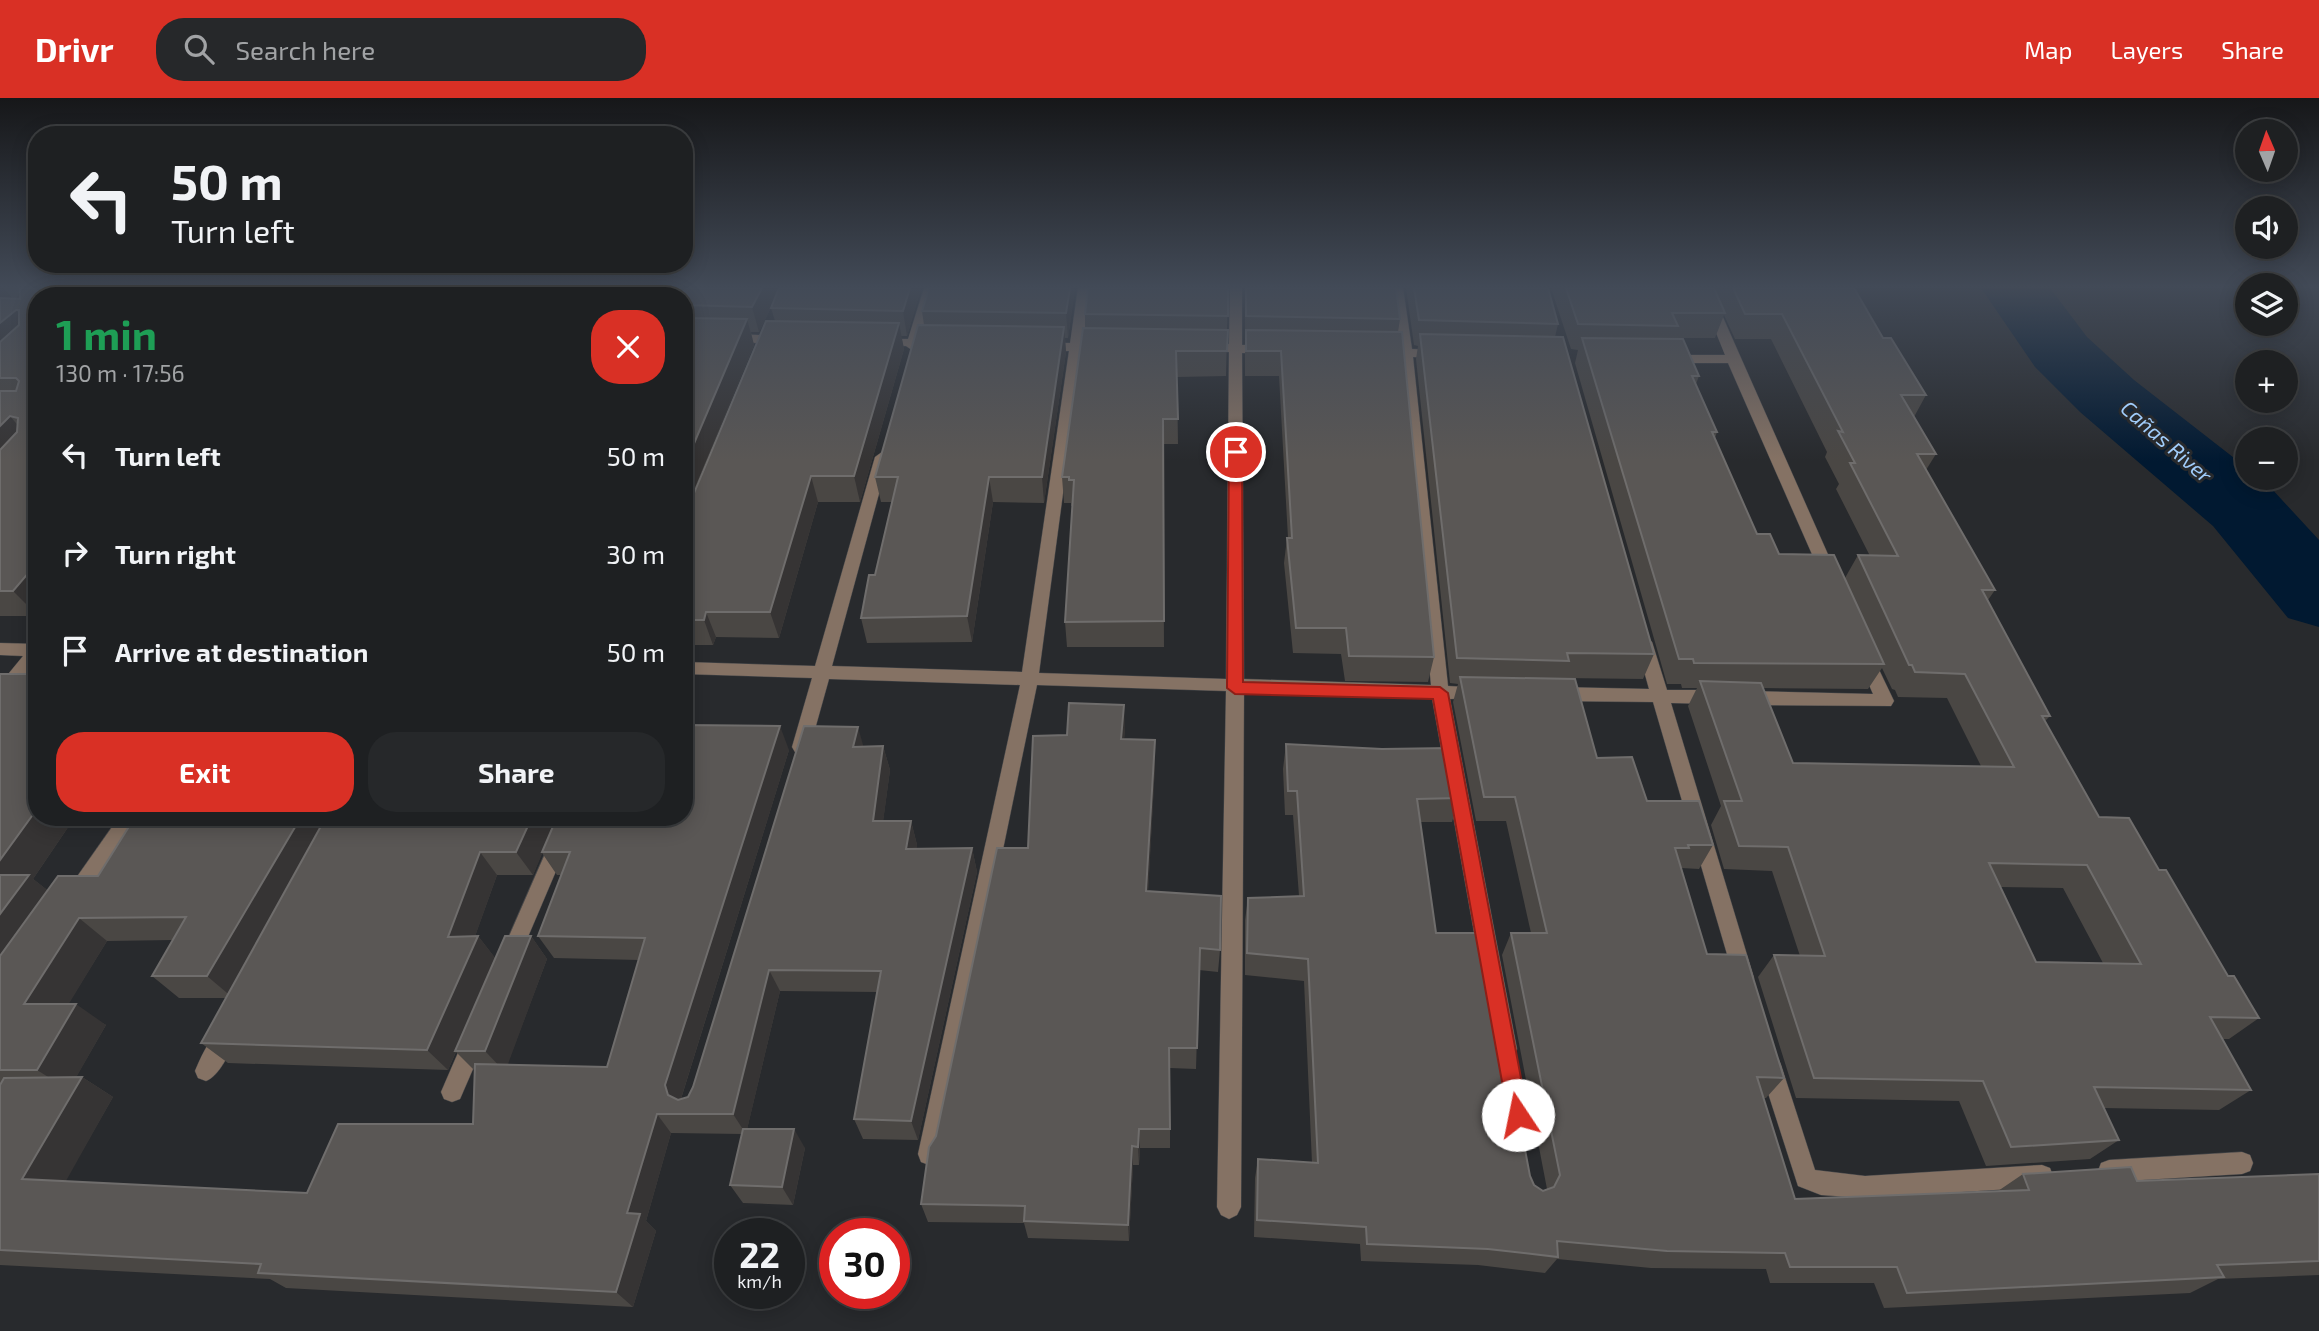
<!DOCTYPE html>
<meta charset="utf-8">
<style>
:root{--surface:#1e2022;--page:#26282a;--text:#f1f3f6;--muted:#a1a3a5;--line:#3c3e40;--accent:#d93025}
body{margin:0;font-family:"Exo 2",sans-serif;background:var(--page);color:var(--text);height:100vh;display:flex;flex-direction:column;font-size:26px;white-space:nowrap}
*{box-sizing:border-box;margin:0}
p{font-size:23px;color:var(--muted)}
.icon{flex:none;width:38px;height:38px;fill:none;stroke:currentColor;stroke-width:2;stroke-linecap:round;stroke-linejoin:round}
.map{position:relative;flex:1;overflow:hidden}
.details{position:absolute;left:28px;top:189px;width:665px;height:539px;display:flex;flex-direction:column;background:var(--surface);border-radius:28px;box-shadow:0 4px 18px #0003,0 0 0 2px var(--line)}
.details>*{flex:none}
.banner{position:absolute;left:28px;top:28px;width:665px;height:147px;border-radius:28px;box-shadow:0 4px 18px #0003,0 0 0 2px var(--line);background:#1e2022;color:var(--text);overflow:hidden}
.needle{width:46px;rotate:358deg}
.buttons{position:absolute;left:2235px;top:21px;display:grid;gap:14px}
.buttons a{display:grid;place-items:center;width:63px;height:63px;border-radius:50%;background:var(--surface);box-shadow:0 4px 18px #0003,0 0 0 2px var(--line);font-size:35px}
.speed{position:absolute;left:714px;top:1120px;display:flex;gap:14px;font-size:35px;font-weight:700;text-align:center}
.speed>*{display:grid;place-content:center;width:91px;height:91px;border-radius:50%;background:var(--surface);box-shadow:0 4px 18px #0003,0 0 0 2px var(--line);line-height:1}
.speed small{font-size:18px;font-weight:400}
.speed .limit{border:10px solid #d22;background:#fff;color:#111}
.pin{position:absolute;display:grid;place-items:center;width:60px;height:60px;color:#fff;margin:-30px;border:4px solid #fff;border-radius:50%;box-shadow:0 2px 7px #0007}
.me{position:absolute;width:77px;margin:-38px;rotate:349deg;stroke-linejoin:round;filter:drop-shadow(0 0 5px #0008)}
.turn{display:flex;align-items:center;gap:24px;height:147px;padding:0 28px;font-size:32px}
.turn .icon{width:91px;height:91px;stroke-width:2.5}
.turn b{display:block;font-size:49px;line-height:60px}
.round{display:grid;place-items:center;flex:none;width:74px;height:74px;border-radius:28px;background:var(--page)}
.overview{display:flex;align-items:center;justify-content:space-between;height:119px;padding:0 28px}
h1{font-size:42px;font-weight:700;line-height:52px;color:#1e9e55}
.action{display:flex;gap:14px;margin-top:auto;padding:14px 28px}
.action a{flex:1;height:80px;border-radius:28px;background:var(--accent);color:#fff;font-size:28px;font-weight:700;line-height:80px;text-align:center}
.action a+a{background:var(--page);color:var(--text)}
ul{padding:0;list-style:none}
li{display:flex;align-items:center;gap:21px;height:98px;padding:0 28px}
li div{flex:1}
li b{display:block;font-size:26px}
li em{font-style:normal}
header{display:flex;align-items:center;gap:42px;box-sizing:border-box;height:98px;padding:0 35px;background:var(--accent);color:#fff}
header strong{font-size:33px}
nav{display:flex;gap:38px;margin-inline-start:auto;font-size:24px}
.search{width:490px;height:63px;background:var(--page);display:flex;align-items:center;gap:18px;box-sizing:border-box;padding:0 24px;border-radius:28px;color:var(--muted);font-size:26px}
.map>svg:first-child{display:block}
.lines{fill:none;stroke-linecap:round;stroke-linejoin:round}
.river{fill:#011931;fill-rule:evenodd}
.minor-casing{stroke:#45474a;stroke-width:1}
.minor{fill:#857264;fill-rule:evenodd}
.wall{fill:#4a4744;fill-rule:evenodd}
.shaded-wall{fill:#363434}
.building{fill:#5a5755;stroke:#6f6d6c;stroke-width:2;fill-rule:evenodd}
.route{fill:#d93025;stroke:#8d1f18;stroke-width:2}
.labels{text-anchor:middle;stroke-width:6;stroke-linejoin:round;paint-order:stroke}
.water-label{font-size:21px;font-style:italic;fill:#a1cdfb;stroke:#282a2d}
</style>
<header>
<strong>Drivr</strong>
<div class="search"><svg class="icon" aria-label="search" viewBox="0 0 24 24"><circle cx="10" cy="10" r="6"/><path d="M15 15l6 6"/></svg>Search here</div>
<nav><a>Map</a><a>Layers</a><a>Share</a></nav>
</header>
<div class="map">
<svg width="2319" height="1233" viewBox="0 0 2319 1233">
<rect width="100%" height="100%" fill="#282a2d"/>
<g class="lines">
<!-- river -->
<path class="river" d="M1981,190h69l37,49 47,43 113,88v10h12l12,10 48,52v87l-31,-9 -75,-92 -133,-114 -45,-45z"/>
<defs>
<g id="minor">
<path d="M924,190h12l-15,51 20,1v6l-23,1 -6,3 -6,-4 -31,-1v-6h33z"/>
<path d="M1078,190h12l-7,55h21l7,4 -7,4h-22l-43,322 187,6 3,-327h-23l-7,-4 7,-4h23l1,-56h12v57h27l7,4 -7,4h-27l2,326 187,6 -31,-328 -19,-1 -7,-4 7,-4 18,1 -8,-61h12l9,61 28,1 7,4 -7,4 -27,-1 35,329 37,2 3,5 -3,5 -35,1 67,350 -3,7 -8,3 -8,-3 -3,-7 -63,-351 -188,-6 -3,515 -4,8 -8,4 -8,-4 -4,-8 9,-516 -189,-6 -97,469 -3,8 -8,3 -8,-3 -3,-8 102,-469 -191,-6 -19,68 -3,5h-12l-3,-5 20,-69 -128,-4v-12l131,4 60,-209 7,-5 7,5 -57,209 190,6 47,-321h-24l-7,-4 7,-4h25z"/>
<path d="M1698,190h12l128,289 -2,4h-12l-2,-4 -94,-214h-61l-7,-4 7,-4h58z"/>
<path d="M684,234l98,4 7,4 -7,4 -98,-4z"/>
<path d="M1644,538l8,6 15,48h50l6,2 3,5 -3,5 -6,2 -46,-1 83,275 -3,7 -7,2 -7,-2 -3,-7 -81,-276 -97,-1 -6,-2 -3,-5 3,-5 6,-2 93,2 -13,-47z"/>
<path d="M0,545l37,1v18l-31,39 -6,2v-19l23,-28 -23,-1z"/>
<path d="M1865,553l6,2 23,48 -3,5 -146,-1 -6,-2 -3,-5 3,-5 6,-2 128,3 -16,-37z"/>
<path d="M119,719h20l-56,83 -7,2 -7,-2 -3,-6 3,-6z"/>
<path d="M561,719h18l-63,148 -7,3 -7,-3 -3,-6z"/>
<path d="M227,927l8,3 3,7c-7,14 -17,40 -32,46l-8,-3 -3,-7c6,-14 17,-40 32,-46z"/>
<path d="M475,931l8,3 3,7 -26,60 -8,3 -8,-3 -3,-7 26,-60z"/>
<path d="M1770,957l8,3 3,7 34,105 50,6 177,-11 8,3 3,8 -3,8 -8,3 -177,11 -44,-3 -23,-9 -39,-121 3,-7z"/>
<path d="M2242,1054l8,3 3,8 -3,8 -8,3 -133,8 -8,-3 -3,-8 3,-8 8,-3z"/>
</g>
</defs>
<!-- minor casing -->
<use href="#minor" class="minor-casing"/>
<!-- minor -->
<use href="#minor" class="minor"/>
</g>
<!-- wall -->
<g class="wall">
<path d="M0,190h921l-14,48h-6l3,13 -44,153h-42l-39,136 -63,-1 -3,8h-29v-128l91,-196 -4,-13 5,-11 -17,35h-8l3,13 -70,170v-219h-647v320h-37z"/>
<path d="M929,190h146l-7,50h-3l1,14 -22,151 -51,-1 -21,140 -105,1 -6,-25 14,-43 17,-73h-11l-6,-25 49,-152 -2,-14z"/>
<path d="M1228,190l-2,88 -49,1 1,67h-15l1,203h-97l-2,-25 7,-116h-1v-3h-7l-2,-26 23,-149v-14z"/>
<path d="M1245,190h151l4,31 -2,13 36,325 -6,25 -83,-1 -4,-27 -48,-1 -9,-90 3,-25h1l-9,-162h-34z"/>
<path d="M1406,190h142l10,36 -3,13 99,317 -11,25 -80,-1v1l34,79 50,43 66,44 -14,24 -18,-1 26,86 77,124 -18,20h-3l32,101 203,-8 25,-17 114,7 182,-7v101l-101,4 -28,14 -306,15 -10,-25h-104l-4,-14 -115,-1 -94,-9 -12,14 -67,-8 -117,-4 -1,-17 -106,-7 1,-59 3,-19 54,4 -8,-182 -59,-6v-55l3,-22 51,-2 -6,-81h-8l-2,-46 3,-25 173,54 -7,24h-32l16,111 94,243 4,9 9,6 4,-2 -45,-234 9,-22h20l-25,-112h-30l-23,-119 5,-18 -8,-1 -34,-324 2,-13 -4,-1z"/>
<path d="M1551,190h303l29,50 43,57 -12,22 22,37 -10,16 69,120 -7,10 62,116 -5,5 54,96 60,53 69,106 31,42 -30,21h-7l29,51 -32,20 -116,-2 16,32 -29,19 -104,7 -27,-65 -163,-3 -38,-121 16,-22 26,1 -28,-85 -48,-2 -13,-44 10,-19 -33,-100 9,-18h-15l-1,-4h-14l-92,-321 3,-13 -7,-1zM1724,217l11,24h36l56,113 -2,5 14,27 -3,5 34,67 -12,-1 -13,23 -66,-24 -22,-20 -42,-96 2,-6 -21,-48 3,-8 -26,-37 1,-1h41zM1882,570l10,21 3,1 3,7 49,1 34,68 -188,-3 -30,-75 105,1zM2000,789l63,1 40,75 -67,-1z"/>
<path d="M0,576h31l6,143h38l-42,62 14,11 51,-14 586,-59 105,-67 -108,349 7,-2 175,-351h20l7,24 -7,51h28l6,24 -1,4 56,-1 5,24 -59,268 -55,-1 -9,-20 23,-127 -97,-1 -33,138 58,19 -12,57 -50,-2 -13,-18 12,-51 -71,-1 -25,88 10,10 -23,76 -347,-19 -16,-9 -270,-14zM542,755l15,22h4l-23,61 16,22 85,2 -32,107 -100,-2 40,-106 -16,-23 -36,22 -17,-22h-3l22,-61h36zM173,842l-21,36 27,22h47l-25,45 27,20 220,7 8,-18 19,19 -2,53 -166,69 -242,-12 48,-84 -31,-20h-6l30,-52 -38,-21 39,-63z"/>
<path d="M1125,631l-1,10 31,26 -7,126 72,59 -2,22 -19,-2 -3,99 -26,-1v80h-30l-1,17h-6l-4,76 -101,-3 -4,-15 -96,-1 -7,-18 15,-68 92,-288 39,-113z"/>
</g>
<!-- shaded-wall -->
<g class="shaded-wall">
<path d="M0,190h4l9,11 -13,11z"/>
<path d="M762,190h18l-21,44 -7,-25z"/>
<path d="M910,190h11l-14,48 -4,-25z"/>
<path d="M1070,190h5l-7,50 -2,-25z"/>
<path d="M16,212l19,25 -35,30v-42z"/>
<path d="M747,221l7,26 -70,169v-47z"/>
<path d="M899,225l5,26 -44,153 -6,-26z"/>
<path d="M1064,229l2,25 -22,151 -2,-26z"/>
<path d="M10,318l21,25 -31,32v-47z"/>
<path d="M811,378l7,26 -39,136 -9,-26z"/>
<path d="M989,379l4,25 -21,140 -5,-26z"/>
<path d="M37,465v52l-24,-24z"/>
<path d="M706,514l10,25 -3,8 -9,-25z"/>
<path d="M1124,607l1,24 -3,35 -1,-25z"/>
<path d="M780,628l9,24 -110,355 4,10 -15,-20 -3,-10z"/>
<path d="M858,629l7,25 -12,-5z"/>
<path d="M1155,642v25l-8,149 -1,-23z"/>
<path d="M883,648l7,24 -10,75 -7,-24z"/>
<path d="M37,711v8h38l-42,62 25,19 -58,83v-121z"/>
<path d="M301,719h35l-103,181 -26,-22z"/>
<path d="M532,719h26l-25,58 -17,-23z"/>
<path d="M911,723l6,24 -4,27 -7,-23z"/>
<path d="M972,750l5,24 -59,268 -7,-19z"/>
<path d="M480,754l17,23 -30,84 -19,-22z"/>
<path d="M79,820l28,23 -51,84 -32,-21z"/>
<path d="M478,838l18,23 -48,111 -21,-20z"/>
<path d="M531,838l16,23 -42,113 -20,-21z"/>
<path d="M769,872l11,21 -34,143 -13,-20z"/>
<path d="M76,906l30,21 -37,65 -32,-20z"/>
<path d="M82,979l31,20 -56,100 -35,-18z"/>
<path d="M657,1016l14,19 -25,88 10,10 -23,76 -17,-15 11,-79z"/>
<path d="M794,1031l11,19 -12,57 -11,-18z"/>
<path d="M1139,1031l1,19 -1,17 -1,-18z"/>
<path d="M1132,1048l1,19 -4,76 -1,-16z"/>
</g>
<!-- building -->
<g class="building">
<path d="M20,190h742l-10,19 -68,-2v-9h-647v267l-24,28h-13v-141l17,-18 1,-14 -8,-2 -10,10v-35h16l3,-10 -3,-3h-16v-36l19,-17v-15h-3l-16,13v-25l20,1z"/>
<path d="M779,190h131l-7,23 -132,-3z"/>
<path d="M929,190h141l-4,25 -144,-2z"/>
<path d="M1088,190h140v28l-143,-2z"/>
<path d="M1246,190h150l4,31 -154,-3z"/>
<path d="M1414,190h134l10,36 -139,-4z"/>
<path d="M1566,190h148l11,25h-53l6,13 -100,-2z"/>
<path d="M1733,190h121l29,50h8l35,57h-25l35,59h-19l78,136h-13l68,126h-8l57,101 30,1 30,52h7l62,106h6l25,42 -49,-1 41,73 -157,-3 25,53 -108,7 -28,-66 -169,-3 -40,-123 51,1 -37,-109 -49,-1 -15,-45h18l-42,-120 61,2 32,80 221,4 -49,-93 -50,-2 -3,-7h-3l-51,-110 40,1 -48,-93h5l-17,-32 5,1 -61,-118h-37zM1989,765l98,2 54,99 -105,-2z"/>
<path d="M684,220l63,1 -63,148z"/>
<path d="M766,223l133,2 -45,153h-43l-41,136h-64l-2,8h-20v-103z"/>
<path d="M918,227l146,2 -22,150h-53l-22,139 -106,2 8,-43h6l23,-98h-23z"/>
<path d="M1083,230l145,2 -1,21h-51l2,68h-15l1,202 -99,1 9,-142h-5v-3h-7z"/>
<path d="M1246,232l156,2 32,325 -85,-1 -3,-28h-50l-9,-90h5l-11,-187h-35z"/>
<path d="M1420,236l143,3 91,317 -87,-1 2,8 -112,-3z"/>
<path d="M1582,240l101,1 16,37h-7l25,56h-5l45,102h13l9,20 55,1 50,109 -190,-1 -1,-4h-14z"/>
<path d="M37,569v142l-37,51v-186h31z"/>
<path d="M1460,579l115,2 22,79 35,-1 15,44h52l14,44h-25l1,3h-14l32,106 39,1 38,123 -27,-1 38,122 234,-9 -6,-16 108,-7 6,14 182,-7v87l-102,4 7,12 -317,16 -10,-26h-107l-5,-14 -118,-2 -110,-10 1,16 -70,-8 -121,-5 -1,-17 -109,-7 1,-61 60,4 -10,-204 -61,-6 1,-55 56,-2 -7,-105h-9l-2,-47 96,5 68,-1 9,50 -42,1 19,134h48l46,243 4,9 9,6 11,-4 6,-12 -49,-242h36l-32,-136h-31z"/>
<path d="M1069,605l55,2 -3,34 34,1 -9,151 75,5 -1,54 -20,-2 -3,100h-28l1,81h-31l-1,18 -6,-1 -4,79 -104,-4 1,-15 -104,-2 8,-57 7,-11 61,-288h31l5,-112 34,-1z"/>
<path d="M684,627l96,1 -115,359 3,10 10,5 10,-3 5,-10 111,-361 54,1 -5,20 30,-1 -10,75h38l-5,28 66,-1 -61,273 -57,-2 27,-148 -112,-1 -36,144h-76l-30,99 13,1 -24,78 -358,-19 3,-9 -261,-14v-165l4,-7 78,-1 -60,102 285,14 31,-69h135l2,-60 132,3 38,-129 -107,-2 32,-84h-28l15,-35h127z"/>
<path d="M135,719h166l-94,159h-55l34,-59 -107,1 -55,86h52l-39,66h-37v-114l58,-80h40z"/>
<path d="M326,719h206l-16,35h-36l-32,85 30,-1 -51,114 -226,-7z"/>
<path d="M0,777h29l-29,39z"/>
<path d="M505,838h26l-46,115h-30z"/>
<path d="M743,1031h51l-12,58 -52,-2z"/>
</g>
<!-- sky -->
<linearGradient id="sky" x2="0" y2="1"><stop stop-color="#161719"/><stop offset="0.52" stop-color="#424a57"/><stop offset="1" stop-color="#424a57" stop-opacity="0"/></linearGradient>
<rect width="2319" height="363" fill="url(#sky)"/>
<!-- route -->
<path class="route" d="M1236,350l6,4 1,230 197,5 8,6 80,422 -3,7 -7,3 -7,-3 -3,-7 -75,-416 -198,-5 -8,-6 2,-236z"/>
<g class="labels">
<!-- water labels -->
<g class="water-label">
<text transform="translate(2166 344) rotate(41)" y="7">Cañas River</text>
</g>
</g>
</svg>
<div class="buttons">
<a><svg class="needle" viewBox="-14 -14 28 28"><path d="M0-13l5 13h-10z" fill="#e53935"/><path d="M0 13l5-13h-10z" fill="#a1a3a5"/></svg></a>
<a><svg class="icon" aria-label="sound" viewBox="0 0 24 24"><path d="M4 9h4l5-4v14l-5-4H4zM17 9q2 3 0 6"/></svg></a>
<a><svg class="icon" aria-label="layers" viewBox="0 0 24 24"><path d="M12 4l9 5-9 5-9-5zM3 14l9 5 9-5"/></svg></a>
<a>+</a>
<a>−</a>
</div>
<div class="speed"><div>22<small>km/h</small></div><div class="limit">30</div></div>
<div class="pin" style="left:1236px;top:354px;background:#d93025"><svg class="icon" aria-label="arrive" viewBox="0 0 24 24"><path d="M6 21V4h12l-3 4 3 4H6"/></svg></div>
<svg class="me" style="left:1518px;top:1017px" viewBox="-20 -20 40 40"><circle r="19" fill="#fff"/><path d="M0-13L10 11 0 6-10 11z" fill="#d93025"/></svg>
<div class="banner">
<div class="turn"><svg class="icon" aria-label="left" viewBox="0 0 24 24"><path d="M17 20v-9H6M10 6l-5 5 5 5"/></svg><div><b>50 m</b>Turn left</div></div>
</div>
<section class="details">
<div class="overview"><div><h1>1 min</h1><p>130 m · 17:56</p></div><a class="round" style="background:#d93025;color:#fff"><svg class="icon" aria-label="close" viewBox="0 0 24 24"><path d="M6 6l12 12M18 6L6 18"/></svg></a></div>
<ul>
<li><svg class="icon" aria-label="left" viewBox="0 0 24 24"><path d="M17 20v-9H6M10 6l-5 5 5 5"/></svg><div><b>Turn left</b></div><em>50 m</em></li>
<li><svg class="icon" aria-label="right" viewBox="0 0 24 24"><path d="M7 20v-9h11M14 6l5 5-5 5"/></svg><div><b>Turn right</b></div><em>30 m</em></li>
<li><svg class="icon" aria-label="arrive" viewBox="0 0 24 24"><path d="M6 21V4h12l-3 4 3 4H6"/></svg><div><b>Arrive at destination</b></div><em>50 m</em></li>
</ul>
<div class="action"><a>Exit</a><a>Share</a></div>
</section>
</div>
